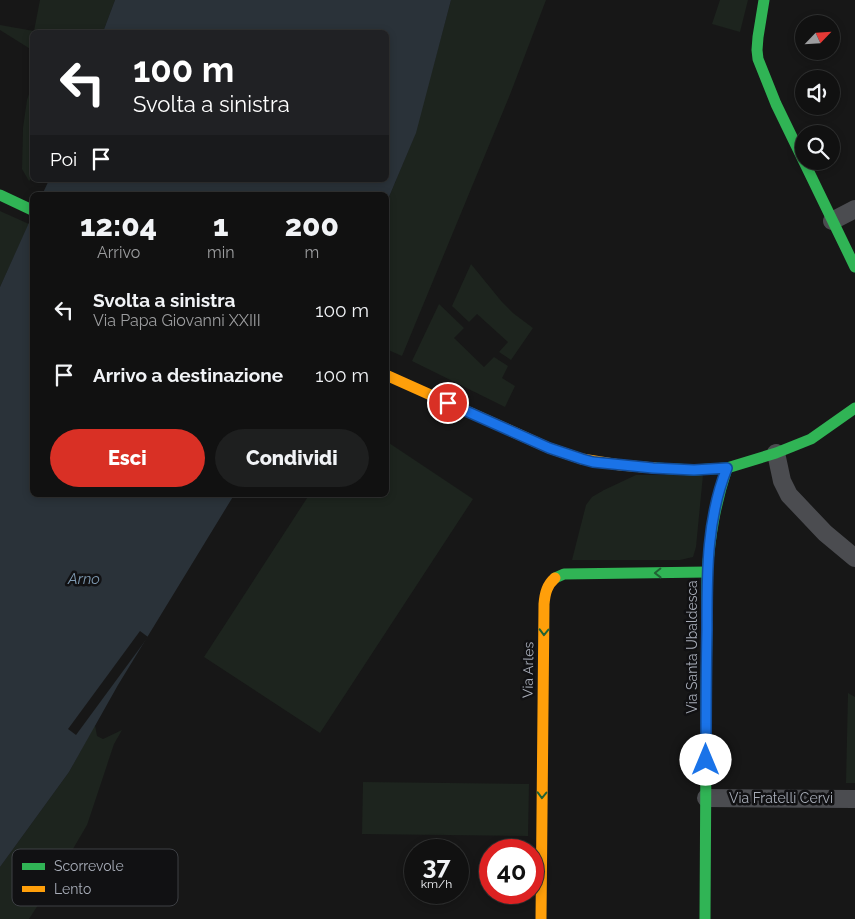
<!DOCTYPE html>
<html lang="it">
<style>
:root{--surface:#111;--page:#1e1f1f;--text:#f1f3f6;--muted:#9c9d9f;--line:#303131;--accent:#d93025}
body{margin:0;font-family:Raleway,sans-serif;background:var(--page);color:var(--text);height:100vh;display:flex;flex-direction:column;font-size:19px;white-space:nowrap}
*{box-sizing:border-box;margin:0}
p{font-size:16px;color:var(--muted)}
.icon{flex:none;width:28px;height:28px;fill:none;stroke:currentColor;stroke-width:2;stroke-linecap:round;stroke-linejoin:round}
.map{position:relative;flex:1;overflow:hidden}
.drawer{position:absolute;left:30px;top:192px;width:359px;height:305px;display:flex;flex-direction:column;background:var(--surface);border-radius:8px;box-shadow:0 2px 8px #0003,0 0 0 1px var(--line)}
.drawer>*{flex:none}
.hud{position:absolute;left:30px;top:30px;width:359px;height:152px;border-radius:8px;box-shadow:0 2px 8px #0003,0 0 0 1px var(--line);background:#202124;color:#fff;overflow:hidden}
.needle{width:32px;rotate:65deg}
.controls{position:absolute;left:795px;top:15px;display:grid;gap:10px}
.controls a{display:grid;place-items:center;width:45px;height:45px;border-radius:50%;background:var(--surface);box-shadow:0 2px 8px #0003,0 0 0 1px var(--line);font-size:25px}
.speed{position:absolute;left:404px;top:839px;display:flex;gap:10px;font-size:25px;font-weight:700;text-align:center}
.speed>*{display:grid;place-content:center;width:65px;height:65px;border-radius:50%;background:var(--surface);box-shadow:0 2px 8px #0003,0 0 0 1px var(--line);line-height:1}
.speed small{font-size:12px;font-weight:400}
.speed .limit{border:8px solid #d22;background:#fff;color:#111}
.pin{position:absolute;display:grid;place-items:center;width:42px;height:42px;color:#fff;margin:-21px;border:2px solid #fff;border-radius:50%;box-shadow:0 1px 5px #0007}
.me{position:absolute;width:55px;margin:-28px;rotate:0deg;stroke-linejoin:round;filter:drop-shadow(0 0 4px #0008)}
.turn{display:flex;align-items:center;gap:18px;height:105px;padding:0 20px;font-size:22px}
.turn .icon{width:65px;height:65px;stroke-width:2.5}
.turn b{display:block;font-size:35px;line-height:42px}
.then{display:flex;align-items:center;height:48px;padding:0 20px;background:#0003;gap:10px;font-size:19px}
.eta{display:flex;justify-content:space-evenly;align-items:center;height:85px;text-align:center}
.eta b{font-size:30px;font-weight:800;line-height:35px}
.action{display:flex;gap:10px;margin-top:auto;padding:10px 20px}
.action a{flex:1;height:58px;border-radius:30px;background:var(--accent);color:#fff;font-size:20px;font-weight:800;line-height:58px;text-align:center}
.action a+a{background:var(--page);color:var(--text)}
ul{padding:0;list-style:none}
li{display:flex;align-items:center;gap:15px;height:65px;padding:0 20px}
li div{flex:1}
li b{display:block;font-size:19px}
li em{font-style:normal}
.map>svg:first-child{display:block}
.green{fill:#1d241e}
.water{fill:#2a3239}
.pier{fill:#171717}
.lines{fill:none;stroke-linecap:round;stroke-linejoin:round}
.street{stroke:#4b4c50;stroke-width:18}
.fast{stroke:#30b455;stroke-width:11}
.slow{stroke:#ff9f0a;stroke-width:11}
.oneway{stroke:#206234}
.route-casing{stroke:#114b97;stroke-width:12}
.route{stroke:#1a73e8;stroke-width:9}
.labels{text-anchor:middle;stroke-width:5;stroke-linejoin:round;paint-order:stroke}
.street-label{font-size:14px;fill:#a8adb8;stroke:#111113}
.water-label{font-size:15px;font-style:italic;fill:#7f9bb3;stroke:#111113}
.key{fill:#111113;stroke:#3e4045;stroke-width:1}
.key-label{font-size:14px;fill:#a8adb8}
</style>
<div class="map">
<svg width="855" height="919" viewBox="0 0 855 919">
<rect width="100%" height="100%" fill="#171717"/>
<!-- green -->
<g class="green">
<path d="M40,0h75l-12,32h-71v18l-32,-20v-5l34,6z"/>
<path d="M451,0h95l-35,92 -109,264 -16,-7v-145l28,-67z"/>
<path d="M720,0h28l-8,32 -28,-8z"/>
<path d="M32,85v93l-3,3 -7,-12 1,-41 4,-28z"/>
<path d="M0,211l29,13 -29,63z"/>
<path d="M471,264l31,38 11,11 20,15 -22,32 -12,-8 9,-10 -31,-28 -8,8 -17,-16z"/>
<path d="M439,304l25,24 -10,10 30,29 10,-10 14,9 -6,12 13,8 -10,21 -93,-46z"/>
<path d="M386,441l87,58 -153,234 -116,-76 105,-162h77z"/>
<path d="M636,475h67l-7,72 -3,10 -13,3h-108l14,-55 6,-8 12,-7z"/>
<path d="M848,693l7,4v86h-9z"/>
<path d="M95,725l2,11 6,3 19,-9 -8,14 -27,81 -27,46 -31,48h-29v-52l69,-95z"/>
<path d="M363,782l166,2 -1,52 -166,-2z"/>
</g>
<!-- water -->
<g class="water">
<path d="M115,0h336l-35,133 -30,71v-9h-344l7,-15h337v-148h-283z"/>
<path d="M32,216v279h202l-116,190 -49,87 -69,95v-580z"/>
</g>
<!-- pier -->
<path class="pier" d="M140,631l8,6 -72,98 -8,-6z"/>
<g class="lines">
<!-- street -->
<g class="street">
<path d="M832,221l23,-12"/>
<path d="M776,453l6,28 7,14 36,38 30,25"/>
<path d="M706,798l149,1"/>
</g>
<!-- fast -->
<g class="fast">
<path d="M764,0l-6,37 -1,13 1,9 18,45 79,163"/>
<path d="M0,195l32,15"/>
<path d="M655,468l39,2 33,-2 49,-15 35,-14 44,-31"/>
<path d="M555,578l9,-4 143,-2"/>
<path d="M705,919l2,-345c3,-39 8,-69 20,-106"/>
</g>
<!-- slow -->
<g class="slow">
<path d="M386,375l163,73 33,11 38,6 35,3"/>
<path d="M541,919l3,-315c1,-11 3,-19 11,-26"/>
</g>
</g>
<!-- one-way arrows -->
<defs><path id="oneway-chevron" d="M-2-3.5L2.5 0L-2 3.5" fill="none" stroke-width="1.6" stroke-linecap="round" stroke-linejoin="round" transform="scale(1.25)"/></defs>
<g class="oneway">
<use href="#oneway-chevron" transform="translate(658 573) rotate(179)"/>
<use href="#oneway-chevron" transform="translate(544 632) rotate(91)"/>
<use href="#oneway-chevron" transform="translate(542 795) rotate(91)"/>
</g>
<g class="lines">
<defs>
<path id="route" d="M448,403l101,45 33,11 11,3 60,6 41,2 33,-2c-21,52 -20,108 -20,162 -1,44 -1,87 -1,130"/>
</defs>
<!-- route casing -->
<use href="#route" class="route-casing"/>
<!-- route -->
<use href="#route" class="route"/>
</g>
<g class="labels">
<!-- street labels -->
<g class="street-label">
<text transform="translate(692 647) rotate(-90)" y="5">Via Santa Ubaldesca</text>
<text transform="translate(528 670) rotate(-89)" y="5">Via Arles</text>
<text x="781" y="803">Via Fratelli Cervi</text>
</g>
<!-- water labels -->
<g class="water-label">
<text x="84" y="584">Arno</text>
</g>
</g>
<!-- legend -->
<rect x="12" y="849" width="166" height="57" rx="8" class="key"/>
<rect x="22" y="863" width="23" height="7" fill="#30b455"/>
<rect x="22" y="886" width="23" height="6" fill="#ff9f0a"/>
<g class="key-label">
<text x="54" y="871">Scorrevole</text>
<text x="54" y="894">Lento</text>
</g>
</svg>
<div class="controls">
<a><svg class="needle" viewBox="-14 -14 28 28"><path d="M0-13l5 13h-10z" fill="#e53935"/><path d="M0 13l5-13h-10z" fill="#9c9d9f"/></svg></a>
<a><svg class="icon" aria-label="sound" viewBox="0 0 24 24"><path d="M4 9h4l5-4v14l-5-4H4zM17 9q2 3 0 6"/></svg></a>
<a><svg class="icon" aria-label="search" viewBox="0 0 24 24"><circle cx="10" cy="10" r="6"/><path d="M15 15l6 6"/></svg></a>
</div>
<div class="speed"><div>37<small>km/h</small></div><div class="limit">40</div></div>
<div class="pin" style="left:448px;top:403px;background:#d93025"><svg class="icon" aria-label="arrive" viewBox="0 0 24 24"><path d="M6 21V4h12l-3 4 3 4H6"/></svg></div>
<svg class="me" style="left:706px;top:760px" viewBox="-20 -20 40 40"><circle r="19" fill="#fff"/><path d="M0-13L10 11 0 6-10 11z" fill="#1a73e8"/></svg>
<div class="hud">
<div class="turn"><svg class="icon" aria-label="left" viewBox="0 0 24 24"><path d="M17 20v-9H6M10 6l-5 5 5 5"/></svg><div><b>100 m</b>Svolta a sinistra</div></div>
<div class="then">Poi<svg class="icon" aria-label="arrive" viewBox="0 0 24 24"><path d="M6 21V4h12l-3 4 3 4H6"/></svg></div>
</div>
<section class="drawer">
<div class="eta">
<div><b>12:04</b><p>Arrivo</p></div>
<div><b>1</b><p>min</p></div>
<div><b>200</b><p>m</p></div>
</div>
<ul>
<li><svg class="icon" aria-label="left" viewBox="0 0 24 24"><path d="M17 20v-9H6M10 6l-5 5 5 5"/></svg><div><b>Svolta a sinistra</b><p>Via Papa Giovanni XXIII</p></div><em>100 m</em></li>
<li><svg class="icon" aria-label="arrive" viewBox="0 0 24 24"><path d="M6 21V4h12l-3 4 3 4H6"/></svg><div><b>Arrivo a destinazione</b></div><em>100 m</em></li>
</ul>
<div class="action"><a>Esci</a><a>Condividi</a></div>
</section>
</div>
